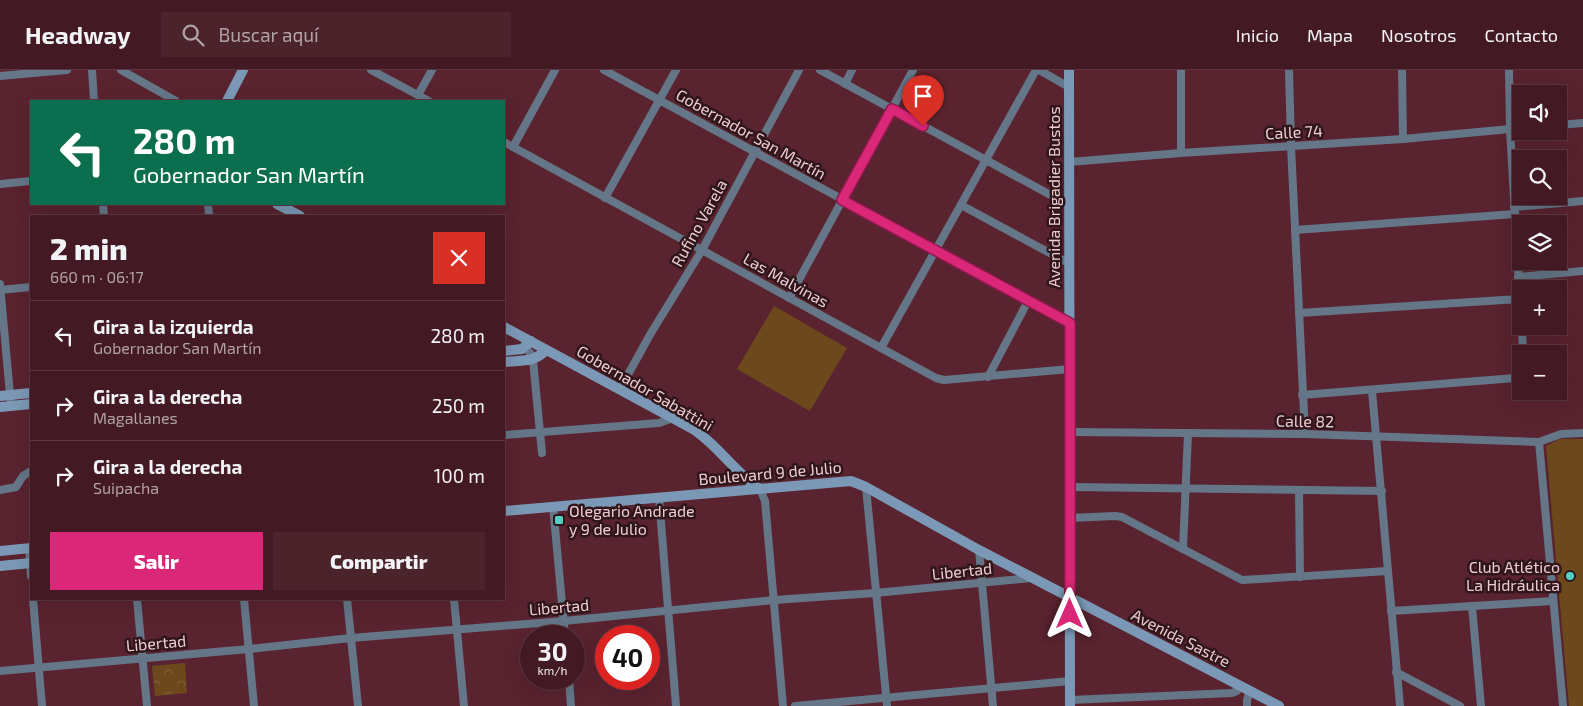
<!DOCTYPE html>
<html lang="es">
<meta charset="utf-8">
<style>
:root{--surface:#431a23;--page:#4a232b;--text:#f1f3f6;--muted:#afa1a6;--line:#5b3841;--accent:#db2777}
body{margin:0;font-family:"Exo 2",sans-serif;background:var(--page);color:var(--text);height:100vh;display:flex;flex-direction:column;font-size:19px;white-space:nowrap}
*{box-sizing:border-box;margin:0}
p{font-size:16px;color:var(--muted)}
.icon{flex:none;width:28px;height:28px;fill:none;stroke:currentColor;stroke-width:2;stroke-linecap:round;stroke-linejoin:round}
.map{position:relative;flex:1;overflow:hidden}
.sheet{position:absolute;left:30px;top:145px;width:475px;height:385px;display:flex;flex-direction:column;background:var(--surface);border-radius:0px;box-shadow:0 5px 20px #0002,0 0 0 1px var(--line)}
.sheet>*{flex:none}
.guide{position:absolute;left:30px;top:30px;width:475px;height:105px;border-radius:0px;box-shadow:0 5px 20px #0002,0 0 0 1px var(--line);background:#0b6e4f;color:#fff;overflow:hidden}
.controls{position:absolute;left:1512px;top:15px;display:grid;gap:10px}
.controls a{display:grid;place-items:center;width:55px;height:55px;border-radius:0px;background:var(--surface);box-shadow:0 5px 20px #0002,0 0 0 1px var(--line);font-size:25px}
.speed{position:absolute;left:520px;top:555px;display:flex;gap:10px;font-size:25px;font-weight:700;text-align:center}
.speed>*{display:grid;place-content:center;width:65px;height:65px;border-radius:50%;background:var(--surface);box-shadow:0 5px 20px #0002,0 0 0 1px var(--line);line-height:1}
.speed small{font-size:12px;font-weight:400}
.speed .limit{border:8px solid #d22;background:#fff;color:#111}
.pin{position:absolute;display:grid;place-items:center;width:42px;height:42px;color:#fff;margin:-51px -21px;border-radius:50% 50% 50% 0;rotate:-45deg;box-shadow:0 0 5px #0007}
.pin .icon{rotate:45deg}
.me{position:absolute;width:55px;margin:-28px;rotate:0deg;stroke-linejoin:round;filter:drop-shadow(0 0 4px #0008)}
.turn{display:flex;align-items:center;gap:18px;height:105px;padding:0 20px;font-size:22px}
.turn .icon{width:65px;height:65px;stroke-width:2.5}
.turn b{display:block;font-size:35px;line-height:42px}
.round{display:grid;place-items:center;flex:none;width:52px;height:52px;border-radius:0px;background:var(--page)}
.overview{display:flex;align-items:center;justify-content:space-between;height:85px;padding:0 20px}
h1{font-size:30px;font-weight:800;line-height:38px}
.primary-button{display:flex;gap:10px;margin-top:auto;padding:10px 20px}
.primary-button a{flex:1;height:58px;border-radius:0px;background:var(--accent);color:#fff;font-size:20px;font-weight:800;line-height:58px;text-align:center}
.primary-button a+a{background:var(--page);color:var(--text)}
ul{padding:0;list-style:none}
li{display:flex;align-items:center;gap:15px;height:70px;padding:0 20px;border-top:1px solid var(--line)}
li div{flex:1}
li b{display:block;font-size:19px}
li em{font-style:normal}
header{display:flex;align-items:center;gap:30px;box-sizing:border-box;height:70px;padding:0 25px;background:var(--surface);border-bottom:1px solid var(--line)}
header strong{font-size:24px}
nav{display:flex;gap:28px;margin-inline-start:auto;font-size:18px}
.search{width:350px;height:45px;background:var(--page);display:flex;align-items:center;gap:12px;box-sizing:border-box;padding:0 18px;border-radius:0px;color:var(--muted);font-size:19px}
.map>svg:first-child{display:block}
.park{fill:url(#park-crowns)}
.pitch{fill:#6c481c}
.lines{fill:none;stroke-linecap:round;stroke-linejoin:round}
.street{stroke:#647688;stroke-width:8}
.secondary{stroke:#7b99b6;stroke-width:10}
.route-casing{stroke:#8e194d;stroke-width:12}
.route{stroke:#db2777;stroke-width:9}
.poi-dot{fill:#55cec4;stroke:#2f161b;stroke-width:2}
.labels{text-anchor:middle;stroke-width:5;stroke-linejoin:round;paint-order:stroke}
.street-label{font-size:16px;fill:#eecbd0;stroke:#2f161b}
.poi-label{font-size:16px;fill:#eecbd0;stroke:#2f161b;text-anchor:start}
</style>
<header>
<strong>Headway</strong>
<div class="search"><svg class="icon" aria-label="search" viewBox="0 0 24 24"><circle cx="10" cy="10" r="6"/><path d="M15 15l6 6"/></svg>Buscar aquí</div>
<nav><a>Inicio</a><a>Mapa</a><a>Nosotros</a><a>Contacto</a></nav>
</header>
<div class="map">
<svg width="1583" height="636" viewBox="0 0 1583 636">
<defs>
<pattern id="park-crowns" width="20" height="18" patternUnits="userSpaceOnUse" patternTransform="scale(1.25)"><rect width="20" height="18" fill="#6c481c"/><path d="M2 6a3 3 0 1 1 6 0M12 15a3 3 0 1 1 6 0" fill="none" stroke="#81613c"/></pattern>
</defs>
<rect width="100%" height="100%" fill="#59232f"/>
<!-- park -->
<path class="park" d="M185,593l2,30 -32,3 -3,-30z"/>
<!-- pitch -->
<g class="pitch">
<path d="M774,236l73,42 -37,63 -73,-42z"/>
<path d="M1560,369h23v267h-14l-23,-260z"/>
</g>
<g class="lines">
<!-- street -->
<g class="street">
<path d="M92,0l2,31"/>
<path d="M121,0l55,31"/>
<path d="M371,0l58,31"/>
<path d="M604,0l466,253"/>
<path d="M820,0l249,135"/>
<path d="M1039,0l30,17"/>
<path d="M1181,0v83"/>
<path d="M1289,0l2,76 14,288"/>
<path d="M1402,0l1,69"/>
<path d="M1509,0l1,59 11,190"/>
<path d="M0,6l67,-6"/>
<path d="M845,14l7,-14"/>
<path d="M418,25l14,-25"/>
<path d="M1559,55l24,-2"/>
<path d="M504,72l432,236 8,2 126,-11"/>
<path d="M513,77l42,-77"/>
<path d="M1069,92l112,-9 222,-14 118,-11"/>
<path d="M0,114l31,-3"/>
<path d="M605,128l71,-128"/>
<path d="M103,134l1,12"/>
<path d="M208,134l1,12"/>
<path d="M961,135l109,59"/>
<path d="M1514,137l69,-6"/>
<path d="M1295,160l220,-16"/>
<path d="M1518,207l65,-6"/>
<path d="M0,214l11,122"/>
<path d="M0,220l31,-3"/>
<path d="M789,228l124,-228"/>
<path d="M1299,243l220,-14"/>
<path d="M1522,256l1,28"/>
<path d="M525,277l6,7 2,6 9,93"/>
<path d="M881,278l155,-278"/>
<path d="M988,307l40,-76"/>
<path d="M620,319l31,-56 51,-83 97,-180"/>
<path d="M1372,321l28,315"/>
<path d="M1302,325l213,-17 6,-7"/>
<path d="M1070,362l235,2 234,8 22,-8 22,-1"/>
<path d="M504,365l155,-12 14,-5"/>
<path d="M1539,372l24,264"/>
<path d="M866,417l21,219"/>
<path d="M1070,417l312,4"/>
<path d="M760,419l5,12 18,205"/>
<path d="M0,420l16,-3 7,-11 8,-5"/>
<path d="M1299,420l1,87"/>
<path d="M659,428l17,208"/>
<path d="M553,436l12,130"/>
<path d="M1070,448l45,-2 7,1 120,63 146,-9"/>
<path d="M29,478l2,28"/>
<path d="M1183,479l5,-116"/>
<path d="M979,480l14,156"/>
<path d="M33,529l9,107"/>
<path d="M137,529l10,107"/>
<path d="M244,529l10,107"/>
<path d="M347,529l11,107"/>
<path d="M454,529l10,107"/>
<path d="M1472,536l9,100"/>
<path d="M1391,541l162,-10"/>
<path d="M0,601l249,-22 102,-11 213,-17 210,-21 101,-7 156,-15"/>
<path d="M1396,602l64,34"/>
<path d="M569,609l2,27"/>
<path d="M1070,630l162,-7 5,-2 3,-6"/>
<path d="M795,636l275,-25"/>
<path d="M1247,636v-6l3,-10"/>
</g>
<!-- secondary -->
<g class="secondary">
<path d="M1069,0l1,636"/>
<path d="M227,31l16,-31"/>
<path d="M277,134l23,12"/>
<path d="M504,257l189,102c26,17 41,43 67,60"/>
<path d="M504,281l18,-2 9,-8"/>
<path d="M504,292c17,-2 30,1 42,-12"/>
<path d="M0,326l31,-3"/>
<path d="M0,337l31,-3"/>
<path d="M504,441l347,-30 15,6 113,63 300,156"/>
<path d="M0,481l31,-3"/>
<path d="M0,496l31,-3"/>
</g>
</g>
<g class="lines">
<defs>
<path id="route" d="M923,56l-31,-17 -50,91 228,123v291"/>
</defs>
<!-- route casing -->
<use href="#route" class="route-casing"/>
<!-- route -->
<use href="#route" class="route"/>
</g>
<!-- markers -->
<g class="poi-dot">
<rect x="554" y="445" width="10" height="10" rx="2.5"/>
<circle cx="1570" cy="506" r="5"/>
</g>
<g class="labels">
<!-- street labels -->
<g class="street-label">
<text transform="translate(1294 62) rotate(-3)" y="6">Calle 74</text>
<text transform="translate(751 64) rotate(29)" y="6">Gobernador San Martín</text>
<text transform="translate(1054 127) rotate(-90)" y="6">Avenida Brigadier Bustos</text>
<text transform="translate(699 153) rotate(-61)" y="6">Rufino Varela</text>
<text transform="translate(786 210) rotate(29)" y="6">Las Malvinas</text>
<text transform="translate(645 318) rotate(30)" y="6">Gobernador Sabattini</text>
<text transform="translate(1305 351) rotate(1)" y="6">Calle 82</text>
<text transform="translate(770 403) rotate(-5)" y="6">Boulevard 9 de Julio</text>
<text transform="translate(962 501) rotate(-6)" y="6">Libertad</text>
<text transform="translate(559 537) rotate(-5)" y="6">Libertad</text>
<text transform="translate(1181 568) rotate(27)" y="6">Avenida Sastre</text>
<text transform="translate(156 573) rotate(-5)" y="6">Libertad</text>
</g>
<!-- poi labels -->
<g class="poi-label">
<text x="569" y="447">Olegario Andrade<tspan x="569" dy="18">y 9 de Julio</tspan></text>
<text x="1560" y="503" text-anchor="end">Club Atlético<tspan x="1560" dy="18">La Hidráulica</tspan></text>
</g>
</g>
</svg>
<div class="controls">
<a><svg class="icon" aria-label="sound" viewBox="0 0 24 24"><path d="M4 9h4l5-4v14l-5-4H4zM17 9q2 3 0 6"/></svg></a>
<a><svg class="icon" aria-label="search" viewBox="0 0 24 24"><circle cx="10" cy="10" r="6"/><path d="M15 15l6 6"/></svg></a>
<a><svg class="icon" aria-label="layers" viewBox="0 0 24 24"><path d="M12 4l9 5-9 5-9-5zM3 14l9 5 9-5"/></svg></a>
<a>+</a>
<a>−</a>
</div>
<div class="speed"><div>30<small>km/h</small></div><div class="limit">40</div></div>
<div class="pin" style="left:923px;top:56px;background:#d93025"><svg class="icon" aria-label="arrive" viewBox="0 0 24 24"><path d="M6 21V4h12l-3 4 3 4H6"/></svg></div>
<svg class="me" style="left:1070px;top:544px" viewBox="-20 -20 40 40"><path d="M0-17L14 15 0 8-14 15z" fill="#db2777" stroke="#fff" stroke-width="4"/></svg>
<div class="guide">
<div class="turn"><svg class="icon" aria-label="left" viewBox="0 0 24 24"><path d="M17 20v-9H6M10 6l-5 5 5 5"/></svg><div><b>280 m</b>Gobernador San Martín</div></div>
</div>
<section class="sheet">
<div class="overview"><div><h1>2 min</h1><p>660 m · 06:17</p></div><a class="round" style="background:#d93025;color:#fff"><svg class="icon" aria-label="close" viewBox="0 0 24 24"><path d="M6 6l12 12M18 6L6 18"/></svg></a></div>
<ul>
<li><svg class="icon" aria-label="left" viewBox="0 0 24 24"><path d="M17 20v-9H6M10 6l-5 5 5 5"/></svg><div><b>Gira a la izquierda</b><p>Gobernador San Martín</p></div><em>280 m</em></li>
<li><svg class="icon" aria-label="right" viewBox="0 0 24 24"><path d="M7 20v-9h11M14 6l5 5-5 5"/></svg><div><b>Gira a la derecha</b><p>Magallanes</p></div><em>250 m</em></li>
<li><svg class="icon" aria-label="right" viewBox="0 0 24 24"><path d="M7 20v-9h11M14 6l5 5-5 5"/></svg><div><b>Gira a la derecha</b><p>Suipacha</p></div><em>100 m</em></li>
</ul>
<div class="primary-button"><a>Salir</a><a>Compartir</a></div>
</section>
</div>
